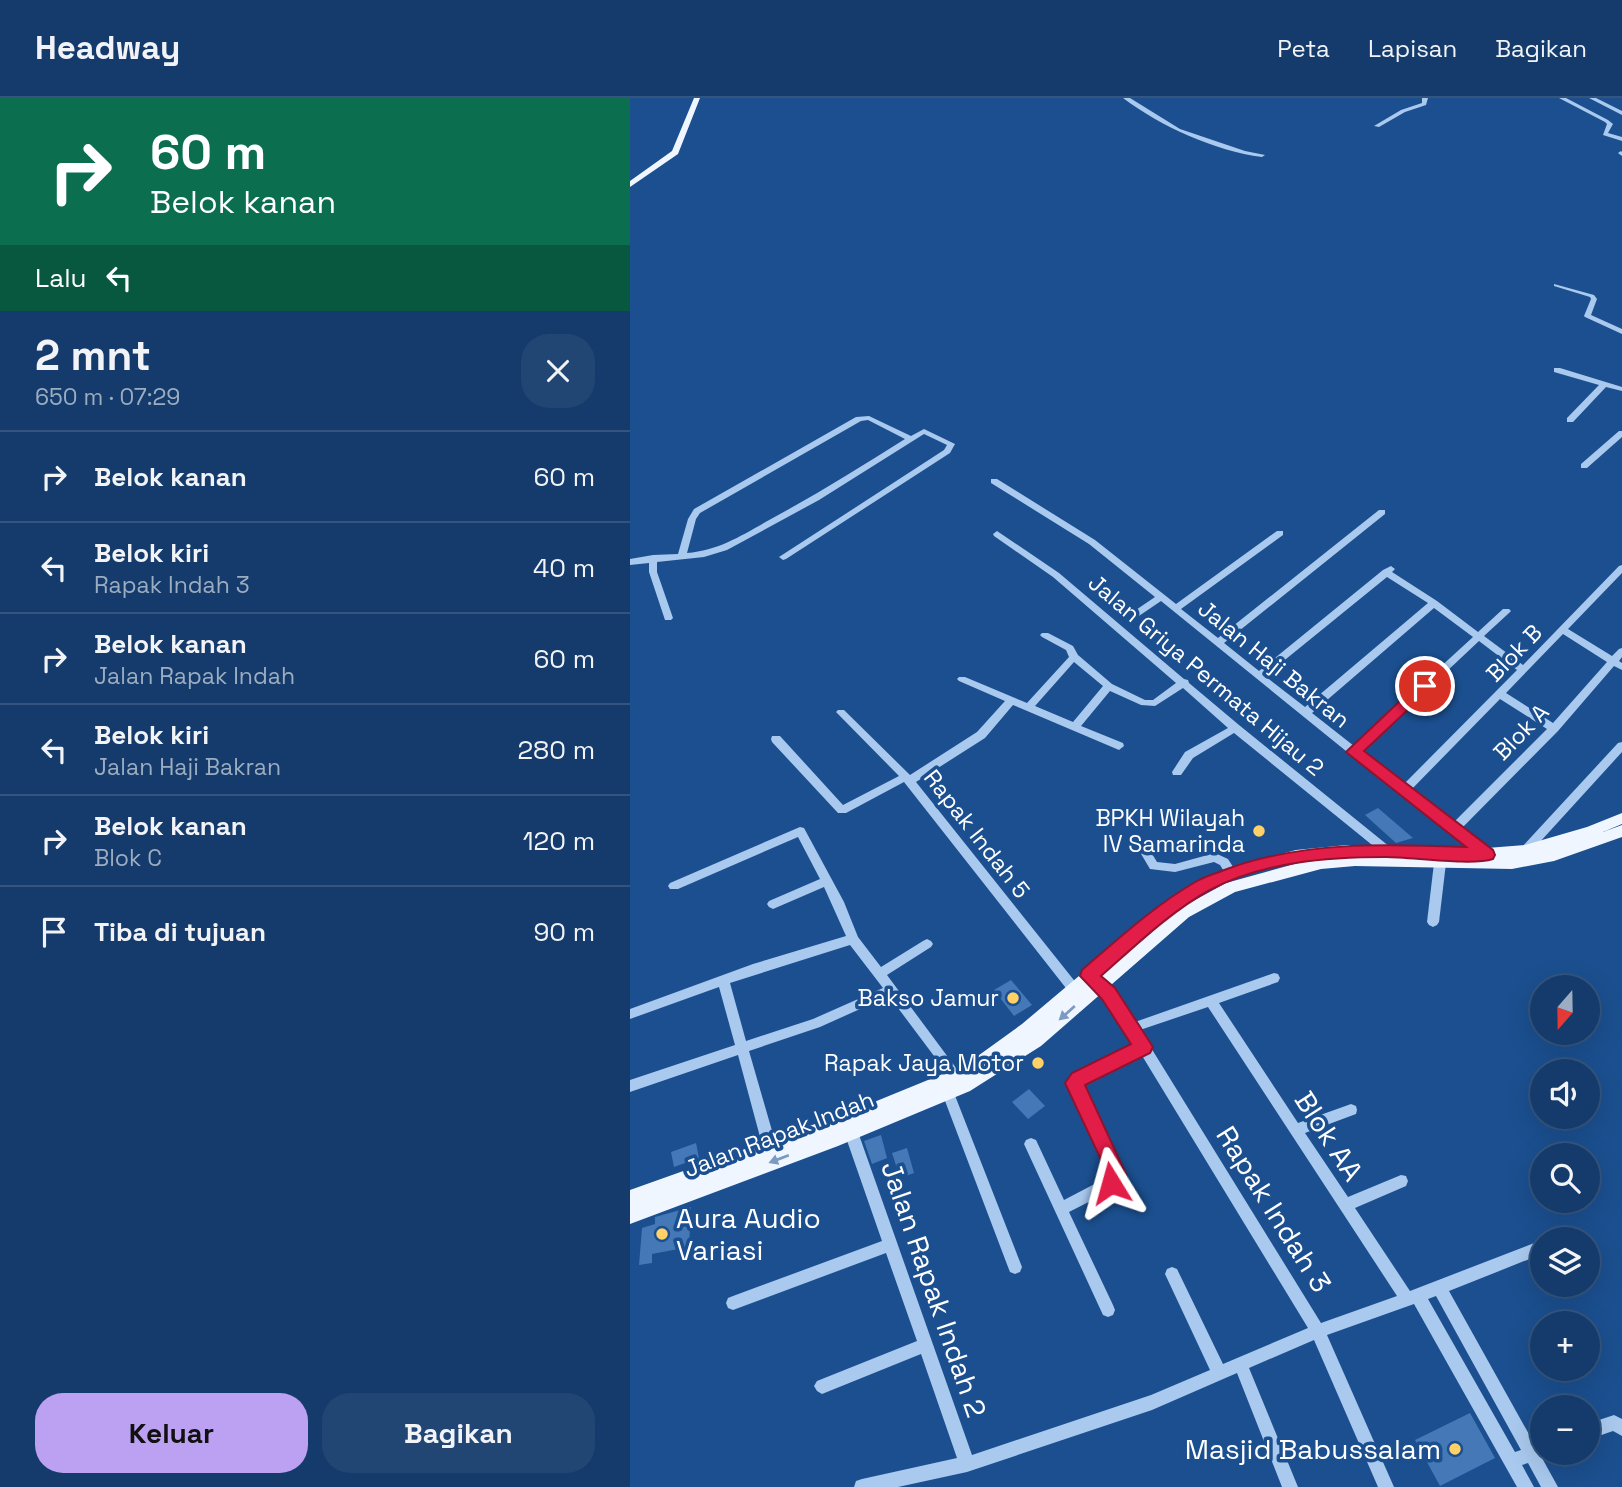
<!DOCTYPE html>
<html lang="id">
<meta charset="utf-8">
<style>
:root{--surface:#143b6b;--page:#214673;--text:#f1f3f6;--muted:#9dadc1;--line:#33557e;--accent:#bca0f2}
body{margin:0;font-family:"Space Grotesk",sans-serif;background:var(--page);color:var(--text);height:100vh;display:flex;flex-direction:column;font-size:26px;white-space:nowrap}
*{box-sizing:border-box;margin:0}
p{font-size:23px;color:var(--muted)}
.icon{flex:none;width:38px;height:38px;fill:none;stroke:currentColor;stroke-width:2;stroke-linecap:round;stroke-linejoin:round}
.map{position:relative;flex:1;overflow:hidden}
.details{display:flex;flex-direction:column;background:var(--surface);width:630px}
.details>*{flex:none}
.guide{background:#0b6e4f;color:#fff;overflow:hidden}
.needle{width:46px;rotate:200deg}
.tools{position:absolute;left:900px;top:877px;display:grid;gap:14px}
.tools a{display:grid;place-items:center;width:70px;height:70px;border-radius:50%;background:var(--surface);box-shadow:0 7px 28px #0002,0 0 0 2px var(--line);font-size:35px}
.pin{position:absolute;display:grid;place-items:center;width:60px;height:60px;color:#fff;margin:-30px;border:4px solid #fff;border-radius:50%;box-shadow:0 2px 7px #0007}
.me{position:absolute;width:77px;margin:-38px;rotate:352deg;stroke-linejoin:round;filter:drop-shadow(0 0 5px #0008)}
.turn{display:flex;align-items:center;gap:24px;height:147px;padding:0 35px;font-size:32px}
.turn .icon{width:91px;height:91px;stroke-width:2.5}
.turn b{display:block;font-size:49px;line-height:60px}
.then{display:flex;align-items:center;height:66px;padding:0 35px;background:#0003;gap:14px;font-size:26px}
.round{display:grid;place-items:center;flex:none;width:74px;height:74px;border-radius:28px;background:var(--page)}
.head{display:flex;align-items:center;justify-content:space-between;height:119px;padding:0 35px}
h1{font-size:42px;font-weight:700;line-height:52px}
.primary-button{display:flex;gap:14px;margin-top:auto;padding:14px 35px}
.primary-button a{flex:1;height:80px;border-radius:28px;background:var(--accent);color:#111;font-size:28px;font-weight:700;line-height:80px;text-align:center}
.primary-button a+a{background:var(--page);color:var(--text)}
ul{padding:0;list-style:none}
li{display:flex;align-items:center;gap:21px;height:91px;padding:0 35px;border-top:2px solid var(--line)}
li div{flex:1}
li b{display:block;font-size:26px}
li em{font-style:normal}
header{display:flex;align-items:center;gap:42px;box-sizing:border-box;height:98px;padding:0 35px;background:var(--surface);border-bottom:2px solid var(--line)}
header strong{font-size:33px}
nav{display:flex;gap:38px;margin-inline-start:auto;font-size:24px}
main{display:flex;flex:1;min-height:0}
.map>svg:first-child{display:block}
.building{fill:#4478b7}
.lines{fill:none;stroke-linecap:round;stroke-linejoin:round}
.minor{fill:#a9c9ee;fill-rule:evenodd}
.major{fill:#f0f6ff;fill-rule:evenodd}
.oneway{fill:#7b9ac1}
.route{fill:#e11d48;stroke:#92132f;stroke-width:2}
.poi-dot{fill:#ffd166;stroke:#1b4f8f;stroke-width:2.5}
.labels{text-anchor:middle;stroke-width:7;stroke-linejoin:round;paint-order:stroke}
.street-label{font-size:23px;fill:#fff;stroke:#1b4f8f}
.poi-label{font-size:23px;fill:#fff;stroke:#1b4f8f;text-anchor:end}
.near-street-label{font-size:28px;fill:#fff;stroke:#1b4f8f}
.near-poi-label{font-size:28px;fill:#fff;stroke:#1b4f8f;text-anchor:start}
</style>
<header>
<strong>Headway</strong>
<nav><a>Peta</a><a>Lapisan</a><a>Bagikan</a></nav>
</header>
<main>
<section class="details">
<div class="guide">
<div class="turn"><svg class="icon" aria-label="right" viewBox="0 0 24 24"><path d="M7 20v-9h11M14 6l5 5-5 5"/></svg><div><b>60 m</b>Belok kanan</div></div>
<div class="then">Lalu<svg class="icon" aria-label="left" viewBox="0 0 24 24"><path d="M17 20v-9H6M10 6l-5 5 5 5"/></svg></div>
</div>
<div class="head"><div><h1>2 mnt</h1><p>650 m · 07:29</p></div><a class="round"><svg class="icon" aria-label="close" viewBox="0 0 24 24"><path d="M6 6l12 12M18 6L6 18"/></svg></a></div>
<ul>
<li><svg class="icon" aria-label="right" viewBox="0 0 24 24"><path d="M7 20v-9h11M14 6l5 5-5 5"/></svg><div><b>Belok kanan</b></div><em>60 m</em></li>
<li><svg class="icon" aria-label="left" viewBox="0 0 24 24"><path d="M17 20v-9H6M10 6l-5 5 5 5"/></svg><div><b>Belok kiri</b><p>Rapak Indah 3</p></div><em>40 m</em></li>
<li><svg class="icon" aria-label="right" viewBox="0 0 24 24"><path d="M7 20v-9h11M14 6l5 5-5 5"/></svg><div><b>Belok kanan</b><p>Jalan Rapak Indah</p></div><em>60 m</em></li>
<li><svg class="icon" aria-label="left" viewBox="0 0 24 24"><path d="M17 20v-9H6M10 6l-5 5 5 5"/></svg><div><b>Belok kiri</b><p>Jalan Haji Bakran</p></div><em>280 m</em></li>
<li><svg class="icon" aria-label="right" viewBox="0 0 24 24"><path d="M7 20v-9h11M14 6l5 5-5 5"/></svg><div><b>Belok kanan</b><p>Blok C</p></div><em>120 m</em></li>
<li><svg class="icon" aria-label="arrive" viewBox="0 0 24 24"><path d="M6 21V4h12l-3 4 3 4H6"/></svg><div><b>Tiba di tujuan</b></div><em>90 m</em></li>
</ul>
<div class="primary-button"><a>Keluar</a><a>Bagikan</a></div>
</section>
<div class="map">
<svg width="992" height="1389" viewBox="0 0 992 1389">
<rect width="100%" height="100%" fill="#1b4f8f"/>
<!-- building -->
<g class="building">
<path d="M748,710l35,30 -17,5 -31,-28z"/>
<path d="M381,882l21,25 -18,11 -20,-26z"/>
<path d="M399,991l16,17 -17,13 -16,-17z"/>
<path d="M251,1037l6,23 -15,6 -8,-23z"/>
<path d="M66,1045l3,15 -25,9 -3,-15z"/>
<path d="M277,1050l7,25 -14,5 -8,-25z"/>
<path d="M61,1109l-2,40 -37,7v9l-13,2 3,-37 13,-4v-7z"/>
<path d="M840,1315l25,45 -55,28 -25,-46z"/>
</g>
<g class="lines">
<!-- minor -->
<g class="minor">
<path d="M493,0h7l50,31 65,22 20,4 -3,2c-47,-6 -102,-31 -139,-59z"/>
<path d="M792,0h6l-2,7 -21,7 -26,15 -5,-1 27,-16 21,-7z"/>
<path d="M929,0h7l42,22 5,4 -5,9 14,4v4l-19,-6 4,-11 -2,-2z"/>
<path d="M959,0h7l26,13v4z"/>
<path d="M991,53l1,1v4l-4,-3z"/>
<path d="M924,186l40,11 3,4 -6,16 31,14v5l-37,-17 -1,-1 7,-17 -1,-2 -36,-11z"/>
<path d="M924,270h6l62,19v4l-16,-4 -33,35h-6v-4l32,-33 -45,-13z"/>
<path d="M239,318l42,20 13,-7 31,15 -5,9 -164,106 -3,1 -4,-3 165,-107 3,-5 -23,-11 -105,66 -92,50 -23,7 -47,5v10l16,46 -2,2h-6l-16,-48v-9l-19,2v-6l23,-4 25,-1 10,-35 6,-10 162,-92zM238,322l37,19c-44,28 -88,55 -134,80 -29,16 -51,31 -84,34l9,-34 4,-6 161,-92z"/>
<path d="M989,333h3v6l-35,31h-6v-4z"/>
<path d="M361,381h6l98,61 81,64 101,-73h6v4l-102,74 37,29 161,-128h6v4l-161,129 35,28 124,-101 8,-4 4,3 -3,3 45,29 41,31 25,-23h6l2,2 -2,2 -25,23 39,29 96,-99 3,-1v8l-54,56 44,27 7,-7 3,-1v9l-3,4 3,2v7l-8,-4 -56,65 -96,97 29,23 1,3 -1,3 -4,1 -88,-64 -238,-193 -28,19h-6l-2,-2 2,-2 28,-19 -66,-53 -98,-61zM757,479l41,26 -123,104 -40,-31zM804,510l39,29 -119,109 -42,-33zM933,536l44,28 -54,61 -47,-30zM849,543l38,29 -114,115 -42,-33zM870,601l47,30 -93,93 -44,-31z"/>
<path d="M367,433l62,42 125,106 4,1 1,3 50,42 151,122 1,3 -1,3h-8l-148,-120 -41,25 -12,17h-8l-1,-3 13,-20 43,-24 -45,-40 -28,18 -14,-1 -31,-14 -29,35 42,17 1,3 -5,4 -106,-45 -28,33 -69,44 161,202 2,4 -2,4 -4,1 -4,-1 -165,-210 -58,31h-8l-66,-71 -1,-3 1,-3h8l63,69 56,-29 -61,-62 -2,-2 2,-2h6l66,65 67,-43 28,-31 -46,-20 -2,-2 2,-2h6l62,26 42,-46 -3,-7 -24,-13 -2,-2 2,-2h6l25,13 5,9 34,29 33,16h8l23,-17 -123,-106 -59,-41 -1,-2zM444,564l29,24 -30,36 -38,-16z"/>
<path d="M992,644v10l-93,102h-8l-1,-3 1,-3 97,-105z"/>
<path d="M170,729l4,1 40,74 14,35 23,30 42,-26 4,-2 4,2 2,3 -2,3 -44,28 78,105 -2,4 -4,2 -4,-2 -66,-88 -69,31 -71,24 28,97 -2,4 -5,2 -5,-2 -2,-4 -25,-93 -108,37v-12l105,-35 -16,-58 -89,32v-10l123,-45 93,-28 -22,-49 -51,22 -4,-2 -2,-3 2,-3 51,-22 -22,-42 -120,52h-8l-2,-3 2,-3zM220,847l33,43 -70,31 -67,22 -16,-58z"/>
<path d="M506,735l4,1 17,28 18,2 40,-11 13,6 9,14 -2,3h-8l-7,-11 -6,-3 -39,10 -25,-3 -19,-32 1,-3z"/>
<path d="M810,761l4,1 2,3 -7,59 -2,3 -4,2 -4,-2 -2,-3 7,-59 2,-3z"/>
<path d="M644,875l4,1 2,4 -2,4 -59,21 79,120 53,-19 5,2 1,4 -1,4 -51,19 43,64 53,-22 5,1 2,5 -2,5 -51,22 55,83 132,-51v14l-93,37 86,154 7,-3v10h7l-1,4 -6,2 16,29h-17l-13,-24 -6,2 12,22h-17l-103,-183 -87,31 67,152h-16l-64,-147 -65,28 49,119h-16l-45,-114 -85,37 -185,62 -69,15h-44l2,-6 6,-2 95,-21 -36,-104 -99,40 -5,-3 -3,-5 3,-5 100,-40 -31,-88 -153,57 -5,-2 -2,-5 2,-5 5,-2 149,-55 -38,-109 2,-4 5,-2 5,2 2,4 114,323 179,-60 59,-25 -45,-96 2,-5 5,-2 5,2 46,95 85,-36 -167,-274 -59,30 41,90 -7,14 -47,24 44,93 2,5 -2,5 -5,2 -5,-2 -79,-171 2,-4 5,-2 5,2 28,60 42,-22 3,-5 -40,-90 5,-8 61,-30 -31,-48 -14,-15 2,-4c16,-3 34,31 43,44zM578,909l189,289 -76,27 -181,-293zM806,1198l85,154 -6,2 -87,-153z"/>
<path d="M318,989l5,2 1,4 68,174 -2,5 -5,2 -5,-2 -2,-5 -66,-174 1,-4z"/>
<path d="M984,1317l8,4v17l-9,-5 -26,9v-16z"/>
</g>
<!-- major -->
<g class="major">
<path d="M64,0h6l-22,56 -48,33v-6l42,-30z"/>
<path d="M992,715v11l-19,8 19,-7v12l-68,24 -42,8 -157,-3 -34,3 -86,23 -46,25 -148,129 -71,45 -132,55 -208,78v-34l227,-81 93,-38 25,-13 47,-34 146,-123 31,-20 27,-12 70,-19 51,-5 140,3 38,-3 62,-18zM679,762l-83,23 -42,23c37,-25 80,-41 125,-46z"/>
</g>
</g>
<!-- one-way arrows -->
<defs><path id="oneway-solid" d="M-6-.8H1V-3.2L6.5 0L1 3.2V.8H-6Z" transform="scale(1.75)"/></defs>
<g class="oneway">
<use href="#oneway-solid" transform="translate(437 915) rotate(138)"/>
<use href="#oneway-solid" transform="translate(149 1061) rotate(159)"/>
</g>
<!-- route -->
<path class="route" d="M795,583l5,1 2,4 -2,3 -66,62 129,99 2,5 -2,4c-22,7 -81,-2 -107,-2 -58,0 -124,5 -176,33 -39,21 -76,57 -109,86l14,12 38,59 -3,6 -65,32 41,89 -7,16 -8,2 -7,-2 -3,-7 5,-10 -1,-5 -40,-85 7,-10 59,-29 -29,-45 -22,-23 2,-6c36,-31 73,-65 115,-89 9,-5 20,-8 30,-12 77,-28 158,-25 239,-22l-120,-95 74,-70z"/>
<!-- markers -->
<g class="poi-dot">
<circle cx="629" cy="733" r="7"/>
<circle cx="383" cy="900" r="7"/>
<circle cx="408" cy="965" r="7"/>
<circle cx="32" cy="1136" r="7"/>
<circle cx="825" cy="1351" r="7"/>
</g>
<g class="labels">
<!-- street labels -->
<g class="street-label">
<text transform="translate(884 555) rotate(-46)" y="8">Blok B</text>
<text transform="translate(644 566) rotate(39)" y="8">Jalan Haji Bakran</text>
<text transform="translate(576 577) rotate(40)" y="8">Jalan Griya Permata Hijau 2</text>
<text transform="translate(891 634) rotate(-46)" y="8">Blok A</text>
<text transform="translate(347 736) rotate(52)" y="8">Rapak Indah 5</text>
<text transform="translate(149 1036) rotate(-21)" y="8">Jalan Rapak Indah</text>
</g>
<!-- poi labels -->
<g class="poi-label">
<text x="615" y="728">BPKH Wilayah<tspan x="615" dy="26">IV Samarinda</tspan></text>
<text x="369" y="908">Bakso Jamur</text>
<text x="394" y="973">Rapak Jaya Motor</text>
</g>
<!-- near-street labels -->
<g class="near-street-label">
<text transform="translate(699 1038) rotate(57)" y="10">Blok AA</text>
<text transform="translate(644 1111) rotate(58)" y="10">Rapak Indah 3</text>
<text transform="translate(304 1191) rotate(71)" y="10">Jalan Rapak Indah 2</text>
</g>
<!-- near-poi labels -->
<g class="near-poi-label">
<text x="46" y="1130">Aura Audio<tspan x="46" dy="32">Variasi</tspan></text>
<text x="811" y="1361" text-anchor="end">Masjid Babussalam</text>
</g>
</g>
</svg>
<div class="tools">
<a><svg class="needle" viewBox="-14 -14 28 28"><path d="M0-13l5 13h-10z" fill="#e53935"/><path d="M0 13l5-13h-10z" fill="#9dadc1"/></svg></a>
<a><svg class="icon" aria-label="sound" viewBox="0 0 24 24"><path d="M4 9h4l5-4v14l-5-4H4zM17 9q2 3 0 6"/></svg></a>
<a><svg class="icon" aria-label="search" viewBox="0 0 24 24"><circle cx="10" cy="10" r="6"/><path d="M15 15l6 6"/></svg></a>
<a><svg class="icon" aria-label="layers" viewBox="0 0 24 24"><path d="M12 4l9 5-9 5-9-5zM3 14l9 5 9-5"/></svg></a>
<a>+</a>
<a>−</a>
</div>
<div class="pin" style="left:795px;top:588px;background:#d93025"><svg class="icon" aria-label="arrive" viewBox="0 0 24 24"><path d="M6 21V4h12l-3 4 3 4H6"/></svg></div>
<svg class="me" style="left:481px;top:1085px" viewBox="-20 -20 40 40"><path d="M0-17L14 15 0 8-14 15z" fill="#e11d48" stroke="#fff" stroke-width="4"/></svg>
</div>
</main>
